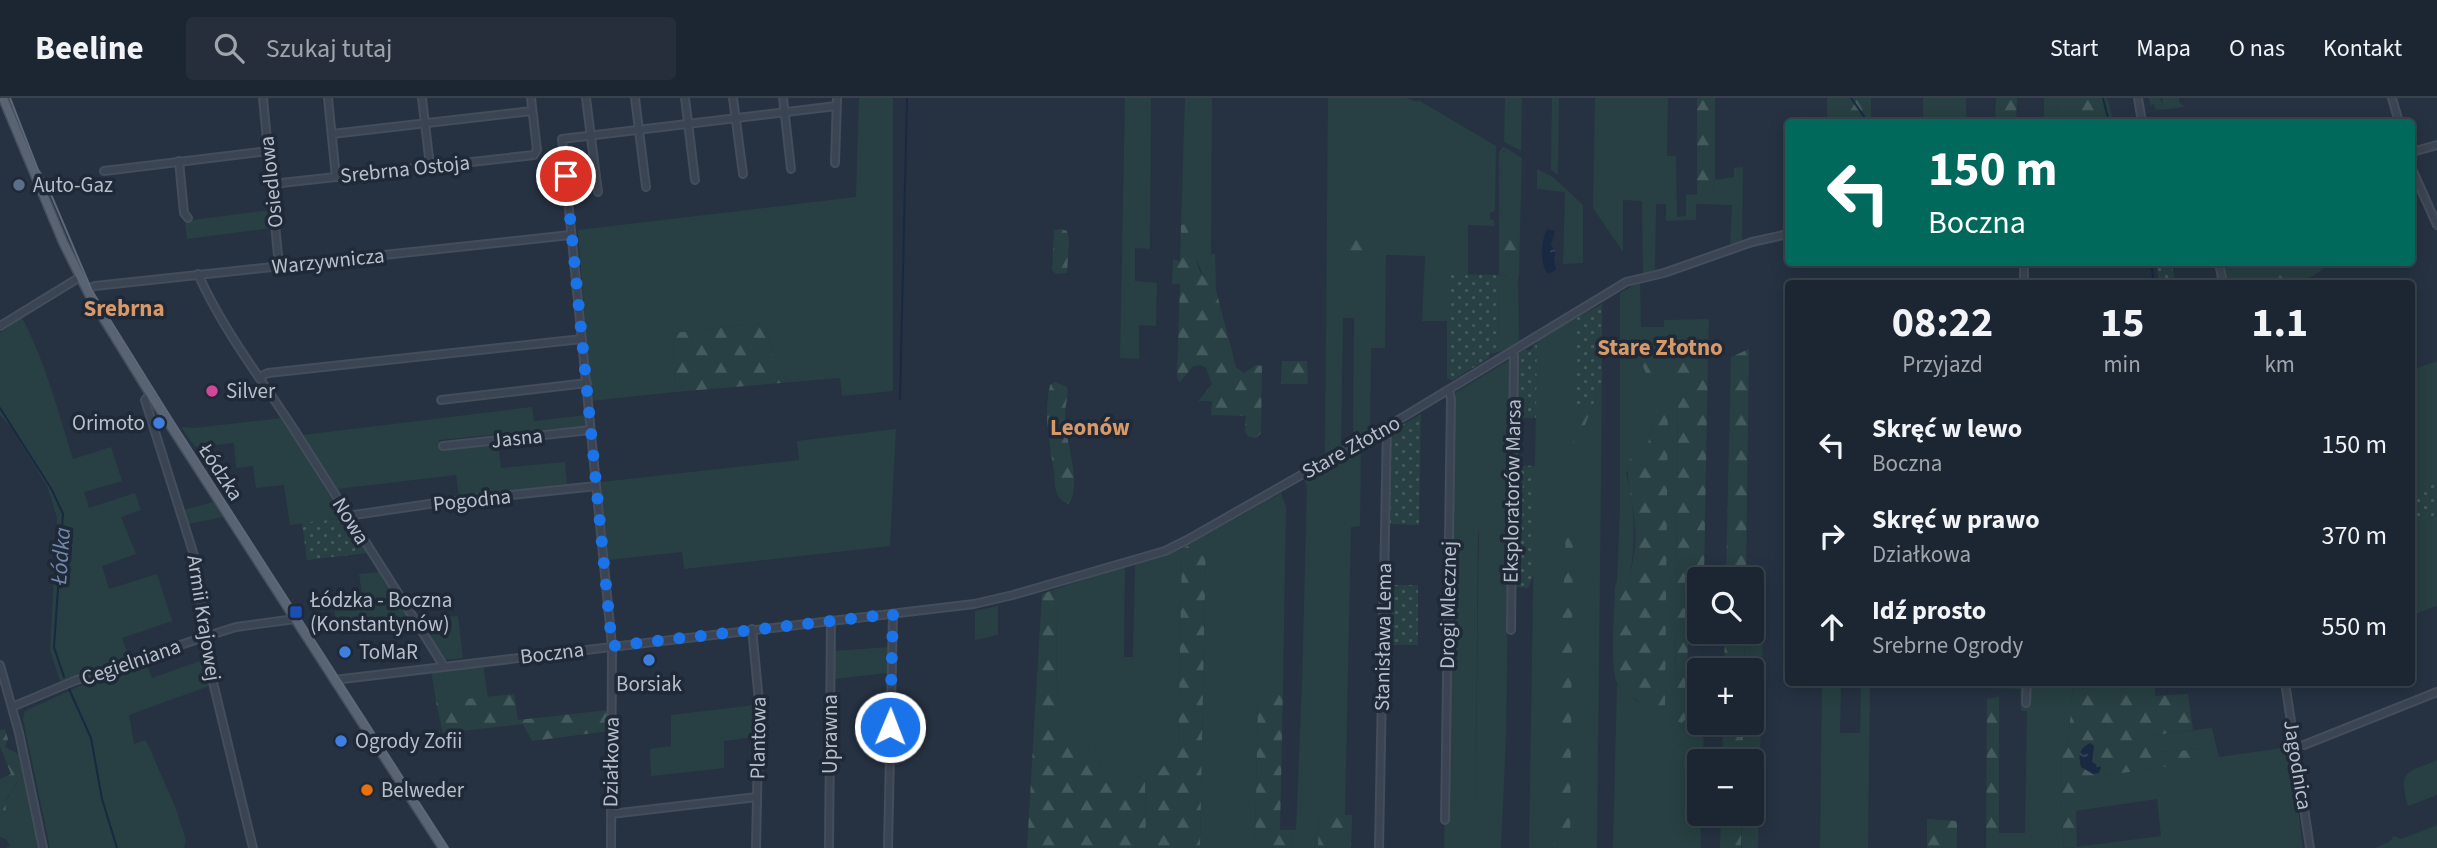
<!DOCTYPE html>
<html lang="pl">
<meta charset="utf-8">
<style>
:root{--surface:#1c2632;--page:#252e3a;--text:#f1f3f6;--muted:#a0a5ac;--line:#3a434d}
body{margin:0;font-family:"Source Sans 3",sans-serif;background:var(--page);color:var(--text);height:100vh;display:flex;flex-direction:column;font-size:26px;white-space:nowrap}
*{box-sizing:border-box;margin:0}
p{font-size:23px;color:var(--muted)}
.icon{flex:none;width:38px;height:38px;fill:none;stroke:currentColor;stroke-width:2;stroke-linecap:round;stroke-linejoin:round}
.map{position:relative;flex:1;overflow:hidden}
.sheet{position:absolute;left:1785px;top:182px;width:630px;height:406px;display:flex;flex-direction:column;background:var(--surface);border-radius:7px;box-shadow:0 4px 18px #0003,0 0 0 2px var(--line)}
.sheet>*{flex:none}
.banner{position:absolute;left:1785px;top:21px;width:630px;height:147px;border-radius:7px;box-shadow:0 4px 18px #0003,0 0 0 2px var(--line);background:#00695c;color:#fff;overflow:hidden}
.tools{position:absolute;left:1687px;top:469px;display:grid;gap:14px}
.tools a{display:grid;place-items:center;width:77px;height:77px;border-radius:7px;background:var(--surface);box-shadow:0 4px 18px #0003,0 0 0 2px var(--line);font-size:35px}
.pin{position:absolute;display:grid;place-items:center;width:60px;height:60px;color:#fff;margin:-30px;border:4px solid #fff;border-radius:50%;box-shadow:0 2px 7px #0007}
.me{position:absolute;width:77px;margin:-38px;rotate:1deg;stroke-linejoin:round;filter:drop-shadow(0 0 5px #0008)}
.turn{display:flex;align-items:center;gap:24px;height:147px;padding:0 28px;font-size:32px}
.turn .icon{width:91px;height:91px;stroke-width:2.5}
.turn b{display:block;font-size:49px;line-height:60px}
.eta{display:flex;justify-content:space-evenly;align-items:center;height:119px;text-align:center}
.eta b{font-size:42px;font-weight:700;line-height:49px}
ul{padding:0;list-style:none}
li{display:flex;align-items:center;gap:21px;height:91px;padding:0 28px}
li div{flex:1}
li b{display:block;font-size:26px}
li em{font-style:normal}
header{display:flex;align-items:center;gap:42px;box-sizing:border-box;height:98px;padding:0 35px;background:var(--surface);border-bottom:2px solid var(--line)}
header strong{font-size:33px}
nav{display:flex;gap:38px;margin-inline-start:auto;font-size:24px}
.search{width:490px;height:63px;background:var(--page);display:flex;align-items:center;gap:18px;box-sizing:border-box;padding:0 24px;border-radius:7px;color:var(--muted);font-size:26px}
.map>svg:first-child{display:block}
.grass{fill:#284043;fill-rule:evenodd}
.forest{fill:url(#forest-firs)}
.park{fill:url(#park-dots)}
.water{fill:url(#water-ripples)}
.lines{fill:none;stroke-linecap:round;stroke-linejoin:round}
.stream{stroke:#192941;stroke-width:2}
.minor-casing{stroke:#444d5b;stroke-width:10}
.major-casing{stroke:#444d5b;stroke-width:11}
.minor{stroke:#3b4452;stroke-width:6}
.major{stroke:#596372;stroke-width:8}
.tram{stroke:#5d6879;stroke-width:2}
.route{stroke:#1a73e8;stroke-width:12;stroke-dasharray:0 21.6}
.service-dot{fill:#5c6f8a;stroke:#1f2937;stroke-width:2.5}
.hotel-dot{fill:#d1479c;stroke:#1f2937;stroke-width:2.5}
.shop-dot{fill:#3f7fe0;stroke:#1f2937;stroke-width:2.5}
.transit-dot{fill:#1a4fb4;stroke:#1f2937;stroke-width:2.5}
.food-dot{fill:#e8710a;stroke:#1f2937;stroke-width:2.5}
.labels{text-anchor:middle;stroke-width:7;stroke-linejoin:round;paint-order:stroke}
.street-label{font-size:21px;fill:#b8bfcc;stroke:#1f2937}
.poi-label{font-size:21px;fill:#b8bfcc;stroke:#1f2937;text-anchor:start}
.neighbourhood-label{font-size:23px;font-weight:bold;fill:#d79968;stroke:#1f2937}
.water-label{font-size:23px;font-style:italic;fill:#7189ab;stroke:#1f2937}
</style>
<header>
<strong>Beeline</strong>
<div class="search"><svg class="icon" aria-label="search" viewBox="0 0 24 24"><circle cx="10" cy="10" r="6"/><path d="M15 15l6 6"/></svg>Szukaj tutaj</div>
<nav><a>Start</a><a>Mapa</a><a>O nas</a><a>Kontakt</a></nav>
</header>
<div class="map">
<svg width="2437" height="750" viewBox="0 0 2437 750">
<defs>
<pattern id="forest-firs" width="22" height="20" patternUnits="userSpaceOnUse" patternTransform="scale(1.75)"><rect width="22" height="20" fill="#284043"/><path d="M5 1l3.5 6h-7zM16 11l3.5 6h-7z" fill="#455a5d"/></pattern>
<pattern id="park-dots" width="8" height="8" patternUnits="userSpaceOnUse" patternTransform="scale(1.75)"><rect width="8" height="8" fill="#284043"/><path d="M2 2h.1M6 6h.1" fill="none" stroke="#455a5d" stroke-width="1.8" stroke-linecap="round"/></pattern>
<pattern id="water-ripples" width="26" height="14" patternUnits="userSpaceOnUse" patternTransform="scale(1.75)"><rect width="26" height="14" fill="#192941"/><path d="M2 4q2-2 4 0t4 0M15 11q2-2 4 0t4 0" fill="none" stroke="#38465b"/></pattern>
</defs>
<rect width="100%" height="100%" fill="#263242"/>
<!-- grass -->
<g class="grass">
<path d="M859,0h34v293l-51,5 -2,-18 -59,5 -16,-60 -92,10 2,59 -84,9 -13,-171 278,-33z"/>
<path d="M1125,0h26l-1,151 -15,-1v33l22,2 -1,43 -17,-1v34l-19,-1z"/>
<path d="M1185,0h27l-1,156 -7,23 -23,-52z"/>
<path d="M1328,0h78l11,4 1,-2 78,46 -1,65 -5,2v6l4,1 1,6 -27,-1v50h-21v46h-25l3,-65 -39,-1 -1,93h-14l-1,84 -17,8 1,-122h-11l-2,130 -16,7z"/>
<path d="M1505,0h17l-1,53 -17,-9z"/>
<path d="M1552,0h7l-1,77 -7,-5z"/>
<path d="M1595,0h73l-1,58h9l1,61 9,-1v-21l11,-1 6,5 10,-8 2,-11 19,-3v-9l9,-1 -1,76 -12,4 2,-42 -36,-1v16l-30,1v-17h-10l-1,67 -12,2 -1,-72 -19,-1v52l-30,-44z"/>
<rect x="1923" y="0" width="43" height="24"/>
<path d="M2044,0h13l1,24h-14z"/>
<path d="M2149,0h11l3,8 -1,-8h17v4l6,5 -42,5 18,-3h-6l-1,-5 -3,1v4z"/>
<path d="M1508,51l14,9 -2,69 -20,-1 2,-73z"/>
<path d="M1537,71l16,8 30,28v58l-20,1 2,-72 -28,-3z"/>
<path d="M270,112l2,18 -85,11 -2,-18z"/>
<path d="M2222,165h108c-21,20 -37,20 -65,20l-1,-4 -17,4h-22z"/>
<path d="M1499,177l19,1 1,69 -21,7z"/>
<path d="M1640,184l1,45h23v-7l45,-1 -1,33c-19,-13 -25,-5 -44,2 -6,2 -12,1 -18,2l16,22 12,3 4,8 -3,331 13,-2 5,-7 11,15 -1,35h-4l2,87h-88l4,-164 19,17 28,7v-313l-6,5 -11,48 -7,6 -14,19c10,41 10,72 2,114h-13l2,-6 3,-74v-214z"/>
<path d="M21,218c24,44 37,95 52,143l38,-12 11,34 -38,11 5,16 46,-15 6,17 -20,7 15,37 -34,12 7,23 48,-15 15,47 -50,17 7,20 -69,23 -10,-31 7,-132 -9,-30 -37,-61 -11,-12v-82z"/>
<path d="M1575,221l-1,133 28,-69 -5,465h-68l8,-508z"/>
<path d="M1511,261l-5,379 -5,110h-57l11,-455zM1478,434h1l-4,296z"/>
<path d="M2437,263v121l-25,10v-122z"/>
<path d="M532,309l2,14 52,-6 -1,11 -146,14 1,10 58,-7 3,25 64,-6 2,23 -108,13 -3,-23 -119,14 -34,-54z"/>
<path d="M282,320l61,100 -53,7 -6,-40 -28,3 -3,-22 -17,2 -2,-25 -39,4 -14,-20 13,1z"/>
<path d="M896,331l-6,117 -206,23 -2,-17 -74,8 -7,-78 198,-22 -2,-19z"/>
<path d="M1361,348l-1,80 -9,1 -6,288h-26l-1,33h-26l1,-18h3l6,-146 5,-197 -4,-10z"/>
<path d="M1281,395l5,14 -3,180h-7l-18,11 -3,150h-55l6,-313z"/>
<path d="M213,404l10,15 -35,7 -4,-14z"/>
<path d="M2437,417v91l-25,9v-90z"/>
<path d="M1182,451l-4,204 -20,18v77h-14l2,-3 -1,-70 -32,11 -10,-5 -8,-36h-24l-14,-19 -1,-137 69,-23 -1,91h9l2,-94z"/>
<path d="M380,474l33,52 -97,10 -3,-7 23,-3 -3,-28 29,-3 -3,-19z"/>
<path d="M1764,487l-6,263h-16v-34h10v-53h-9v-38h9v-53h-8l1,-38h7v-46z"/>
<path d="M998,508v29l-23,5v-29z"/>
<path d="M458,518l5,42 -19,2 -26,-41z"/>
<path d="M888,549l-1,26 -52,6v-28z"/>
<path d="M206,561l3,27 -80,29 5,29 12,-4 30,69 10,31 -2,8h-134l-27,-129 2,-8 55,-25 65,-25 7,17z"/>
<path d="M483,566l5,33 -52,5 -5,-32z"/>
<path d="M1822,585h19l-1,50h20l1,-50h9l-2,165h-48z"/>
<path d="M1988,585h85l-5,63 -6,1 -1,52 3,49h-65v-15h26l2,-122h-6l-1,-22 -32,-1z"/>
<path d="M755,607l-1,32 -30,4v27l-73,8 -1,-27 21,-3v-31z"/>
<path d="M2212,630l7,29 71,-10 13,101h-235l93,-12 -4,-37 -82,12v-31l122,-18 10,-5 -3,-8 -47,3 -12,-7 9,-10z"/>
<path d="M2437,662v35l-29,11c-10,-36 -2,-33 29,-46z"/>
<path d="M23,675l15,75h-32l4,-2 -4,-7 -6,-2v-21l5,-5v-9z"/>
<path d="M2437,727v23h-62l14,-6 5,-6 7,3z"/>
</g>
<!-- forest -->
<g class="forest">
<path d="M1697,0h18v82l-2,11 -10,8 -6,-5z"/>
<rect x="1827" y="0" width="44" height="24"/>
<path d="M1996,0h21l-1,24h-21z"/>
<path d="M2057,0h50l7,24h-56z"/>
<path d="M1503,49l5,2v3l-4,-2 -2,3 -2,72 20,2 -1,49 -20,-1v-123z"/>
<path d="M1186,126l13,46 5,7 7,-23h4l1,36 20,77 8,6 12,-8 6,1 -1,67 -5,5 -7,-1 -4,-5 1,-16 -35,-1 1,-14h-14l14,-17 -6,-16 -5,-3 -8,1 -13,16 -3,-4 3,-94h-8l1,-24 7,1 1,-36z"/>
<path d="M1061,131l6,2 2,8 -2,34 -11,1 -4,-4 2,-40z"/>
<circle cx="1356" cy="149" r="11"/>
<path d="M2256,165h17l-4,9c9,-1 14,-6 24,-6l2,12 -5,5h-18z"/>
<path d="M765,225l16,60 -106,9 -2,-59z"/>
<path d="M1698,247l10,7 -4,227h-5v6l-7,3 -3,6 -2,82 6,35 -11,12 -7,-2 3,-332 -4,-8 -27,-5 -4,-10 3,-10c21,-2 30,-10 52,-11z"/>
<path d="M1749,251l-3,230h-20l5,-222z"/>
<path d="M1282,263h25l1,23h-27z"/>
<path d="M1055,284l12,5c2,10 -2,17 -2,28 -1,24 18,68 4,89 -6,-2 -10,-5 -12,-11 -3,-6 -2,-15 -3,-21 -4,-29 -11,-58 -4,-87z"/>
<path d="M1664,297l4,2 -3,311c-18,-3 -37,-8 -47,-24 -9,-12 -3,-79 -3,-97l13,-1c4,-20 9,-40 7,-60 -1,-23 -10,-45 -6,-66l18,-12 11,-49z"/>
<path d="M1574,307h19l-20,50z"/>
<path d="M1566,429h7l-3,321h-16z"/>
<path d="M1206,437l-6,313h-42v-77l20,-18 4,-204z"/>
<path d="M1056,491l1,137 14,19h24l8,36 10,5 32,-11 1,70 -2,3h-117l15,-254z"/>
<path d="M1725,534h20l-1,38h-20z"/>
<path d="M2073,585h82v13l33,-2 5,36 -39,5 -9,10 12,7 47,-3 3,8 -10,5 -122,18 2,67 -13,1 -3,-49 1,-53h6z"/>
<path d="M1276,589h7l-3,143h13l-1,18h-37l3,-150z"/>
<path d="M514,596l4,26 91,-10v21l-77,10 -9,-17 -80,9 -7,-31z"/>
<path d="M1999,599v151h-13l1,-149z"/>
<path d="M1723,625h20v38h-21z"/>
<path d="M5,631l3,10 -3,8 13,7 5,19 -18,28 1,10 -6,5v-37l11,-5 -11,-28v-16z"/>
<path d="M1721,716h21l-1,34h-21z"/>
<path d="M1319,717h33l-1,33h-33z"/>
<path d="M1927,721l30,2v27h-30z"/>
</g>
<!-- park -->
<g class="park">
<path d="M2156,165h19l-3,1 3,19h-16z"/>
<path d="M1447,176l52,1 -1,77 -8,2 -1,4 -36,22 -6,-1z"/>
<path d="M1602,206v79l-9,22h-19l1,-86z"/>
<path d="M1537,245l-1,75h-20l1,-64 9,-5 2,2 4,-2 1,-4z"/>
<path d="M1421,316l-2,111 -31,-1 1,-58h3v-5h-3l1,-29z"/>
<path d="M1515,367l20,1v105l-7,17 -15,-1z"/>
<path d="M2437,384v33l-25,10v-33z"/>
<path d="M343,420l25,35 -61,7 -5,-37z"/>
<rect x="1387" y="487" width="31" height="60"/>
</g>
<!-- water -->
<g class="water">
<path d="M1547,131l8,2 -4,14 5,7 -2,6 2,12 -8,4c-9,-10 -7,-34 -1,-45z"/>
<path d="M2090,645l4,3 -2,16 9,5 -2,6 -6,1 -12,-7c-3,-12 -2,-18 9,-24z"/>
</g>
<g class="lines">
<!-- stream -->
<g class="stream">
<path d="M1851,0l17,24"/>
<path d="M2103,0l6,24"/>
<path d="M2151,164l3,22"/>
<path d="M900,301l7,-301"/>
<path d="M0,310l52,82 11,24 -9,133 10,30"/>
<path d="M69,591l22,49 11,61 15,49"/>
</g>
<defs>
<g id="minor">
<path d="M263,0l16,168"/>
<path d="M328,0l8,79"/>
<path d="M422,0l8,68"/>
<path d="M586,0l12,94"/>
<path d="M635,0l11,89"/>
<path d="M685,0l10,82"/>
<path d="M733,0l10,76"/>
<path d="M783,0l8,71"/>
<path d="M2138,0l4,24"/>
<path d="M2392,0l7,24"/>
<path d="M332,36l200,-23"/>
<path d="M2412,54l25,-7"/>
<path d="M179,63l5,52 4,5"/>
<path d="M835,65l2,-65"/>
<path d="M2412,71l25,56"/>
<path d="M104,73l164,-20"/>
<path d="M272,86l262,-29 3,-5 -6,-52"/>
<path d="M2219,164l4,22"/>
<path d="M198,176c25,56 62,103 95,154 50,79 101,158 150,237"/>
<path d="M2024,186v-22"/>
<path d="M86,191l9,-3 475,-51"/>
<path d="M0,228l80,-49"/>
<path d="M259,279l9,-4 314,-34"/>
<path d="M150,296l-5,6 53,168 6,77 49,203"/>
<path d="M441,302l146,-17"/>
<path d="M443,348l147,-16"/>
<path d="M347,418l89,-13 160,-17"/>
<path d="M752,531l7,72 -3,147"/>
<path d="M1511,532l3,-274 -2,-4"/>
<path d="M0,567l19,68 24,115"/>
<path d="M334,582l640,-76 39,-9 152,-44 22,-11 218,-124 221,-134 38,-9 88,-31 36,-8"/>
<path d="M2285,584l25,166"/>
<path d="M2026,605l1,-21"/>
<path d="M12,609l62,-26 130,-44 32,-10 59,-8"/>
<path d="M2304,647l133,-53"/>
<path d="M611,716l146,-17"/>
<path d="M1445,722l6,-421 -2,-9"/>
<path d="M611,750l1,-202 -50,-507 274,-33"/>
<path d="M829,750l2,-228"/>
<path d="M888,750l5,-234"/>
<path d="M1379,750l8,-421"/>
</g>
<path id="major" d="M3,0l60,144 28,56 63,102 289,448"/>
</defs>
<!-- minor casing -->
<use href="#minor" class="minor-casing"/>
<!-- major casing -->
<use href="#major" class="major-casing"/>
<!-- minor -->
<use href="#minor" class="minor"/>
<!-- major -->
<use href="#major" class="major"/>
<!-- tram -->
<g class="tram">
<path d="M10,0l32,82"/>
<path d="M39,73l8,14 45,106 81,130 275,427"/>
</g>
</g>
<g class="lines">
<!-- route -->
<path class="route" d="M566,78l46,470 281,-32 -3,113"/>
</g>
<!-- markers -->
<circle class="service-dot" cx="19" cy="87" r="7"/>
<circle class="hotel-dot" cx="212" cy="293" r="7"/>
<g class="shop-dot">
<circle cx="159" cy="325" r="7"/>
<circle cx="345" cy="554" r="7"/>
<circle cx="649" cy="562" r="7"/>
<circle cx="341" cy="643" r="7"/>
</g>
<rect class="transit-dot" x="289" y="507" width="14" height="14" rx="3.5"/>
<circle class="food-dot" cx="367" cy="692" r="7"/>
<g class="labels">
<!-- street labels -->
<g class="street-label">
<text transform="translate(405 71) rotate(-6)" y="7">Srebrna Ostoja</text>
<text transform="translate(271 84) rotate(-96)" y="7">Osiedlowa</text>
<text transform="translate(328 163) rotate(-6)" y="7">Warzywnicza</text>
<text transform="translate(517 340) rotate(-6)" y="7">Jasna</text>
<text transform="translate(1351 349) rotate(-29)" y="7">Stare Złotno</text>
<text transform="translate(221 374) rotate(57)" y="7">Łódzka</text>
<text transform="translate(1512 393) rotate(-89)" y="7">Eksploratorów Marsa</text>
<text transform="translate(472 402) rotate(-6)" y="7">Pogodna</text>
<text transform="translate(351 423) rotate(58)" y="7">Nowa</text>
<text transform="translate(1448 507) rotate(-89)" y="7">Drogi Mlecznej</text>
<text transform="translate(204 520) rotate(81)" y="7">Armii Krajowej</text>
<text transform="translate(1383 539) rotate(-89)" y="7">Stanisława Lema</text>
<text transform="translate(552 555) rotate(-7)" y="7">Boczna</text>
<text transform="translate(131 564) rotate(-19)" y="7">Cegielniana</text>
<text transform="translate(830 636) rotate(-90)" y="7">Uprawna</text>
<text transform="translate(758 640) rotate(-89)" y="7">Plantowa</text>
<text transform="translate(611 664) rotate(-89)" y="7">Działkowa</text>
<text transform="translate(2298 667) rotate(81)" y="7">Jagodnica</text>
</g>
<!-- poi labels -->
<g class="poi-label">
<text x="33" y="94">Auto-Gaz</text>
<text x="226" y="300">Silver</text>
<text x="145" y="332" text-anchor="end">Orimoto</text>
<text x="310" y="509">Łódzka - Boczna<tspan x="310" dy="24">(Konstantynów)</tspan></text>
<text x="359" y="561">ToMaR</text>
<text x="649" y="593" text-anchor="middle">Borsiak</text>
<text x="355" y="650">Ogrody Zofii</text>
<text x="381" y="699">Belweder</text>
</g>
<!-- neighbourhood labels -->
<g class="neighbourhood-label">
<text x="124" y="218">Srebrna</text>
<text x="1660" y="257">Stare Złotno</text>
<text x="1090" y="337">Leonów</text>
</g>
<!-- water labels -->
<g class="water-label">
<text transform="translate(60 458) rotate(-86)" y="8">Łódka</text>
</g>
</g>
</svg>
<div class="tools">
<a><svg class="icon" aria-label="search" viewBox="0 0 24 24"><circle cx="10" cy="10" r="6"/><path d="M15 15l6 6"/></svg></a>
<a>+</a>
<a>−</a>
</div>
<div class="pin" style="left:566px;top:78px;background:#d93025"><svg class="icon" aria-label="arrive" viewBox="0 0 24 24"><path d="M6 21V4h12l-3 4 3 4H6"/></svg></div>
<svg class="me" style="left:890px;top:629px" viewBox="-20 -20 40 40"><circle r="17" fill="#1a73e8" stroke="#fff" stroke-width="3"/><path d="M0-11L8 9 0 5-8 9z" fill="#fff"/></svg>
<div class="banner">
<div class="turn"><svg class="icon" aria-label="left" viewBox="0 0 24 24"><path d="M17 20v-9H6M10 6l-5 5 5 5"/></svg><div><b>150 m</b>Boczna</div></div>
</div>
<section class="sheet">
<div class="eta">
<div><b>08:22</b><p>Przyjazd</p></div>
<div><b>15</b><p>min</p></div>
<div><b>1.1</b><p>km</p></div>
</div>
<ul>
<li><svg class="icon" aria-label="left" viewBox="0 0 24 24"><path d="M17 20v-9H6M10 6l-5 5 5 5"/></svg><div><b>Skręć w lewo</b><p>Boczna</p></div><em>150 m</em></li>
<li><svg class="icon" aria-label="right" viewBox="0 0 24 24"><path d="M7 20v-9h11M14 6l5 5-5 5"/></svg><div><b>Skręć w prawo</b><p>Działkowa</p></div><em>370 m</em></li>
<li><svg class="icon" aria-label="ahead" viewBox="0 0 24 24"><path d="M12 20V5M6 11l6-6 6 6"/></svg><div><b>Idź prosto</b><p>Srebrne Ogrody</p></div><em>550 m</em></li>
</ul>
</section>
</div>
